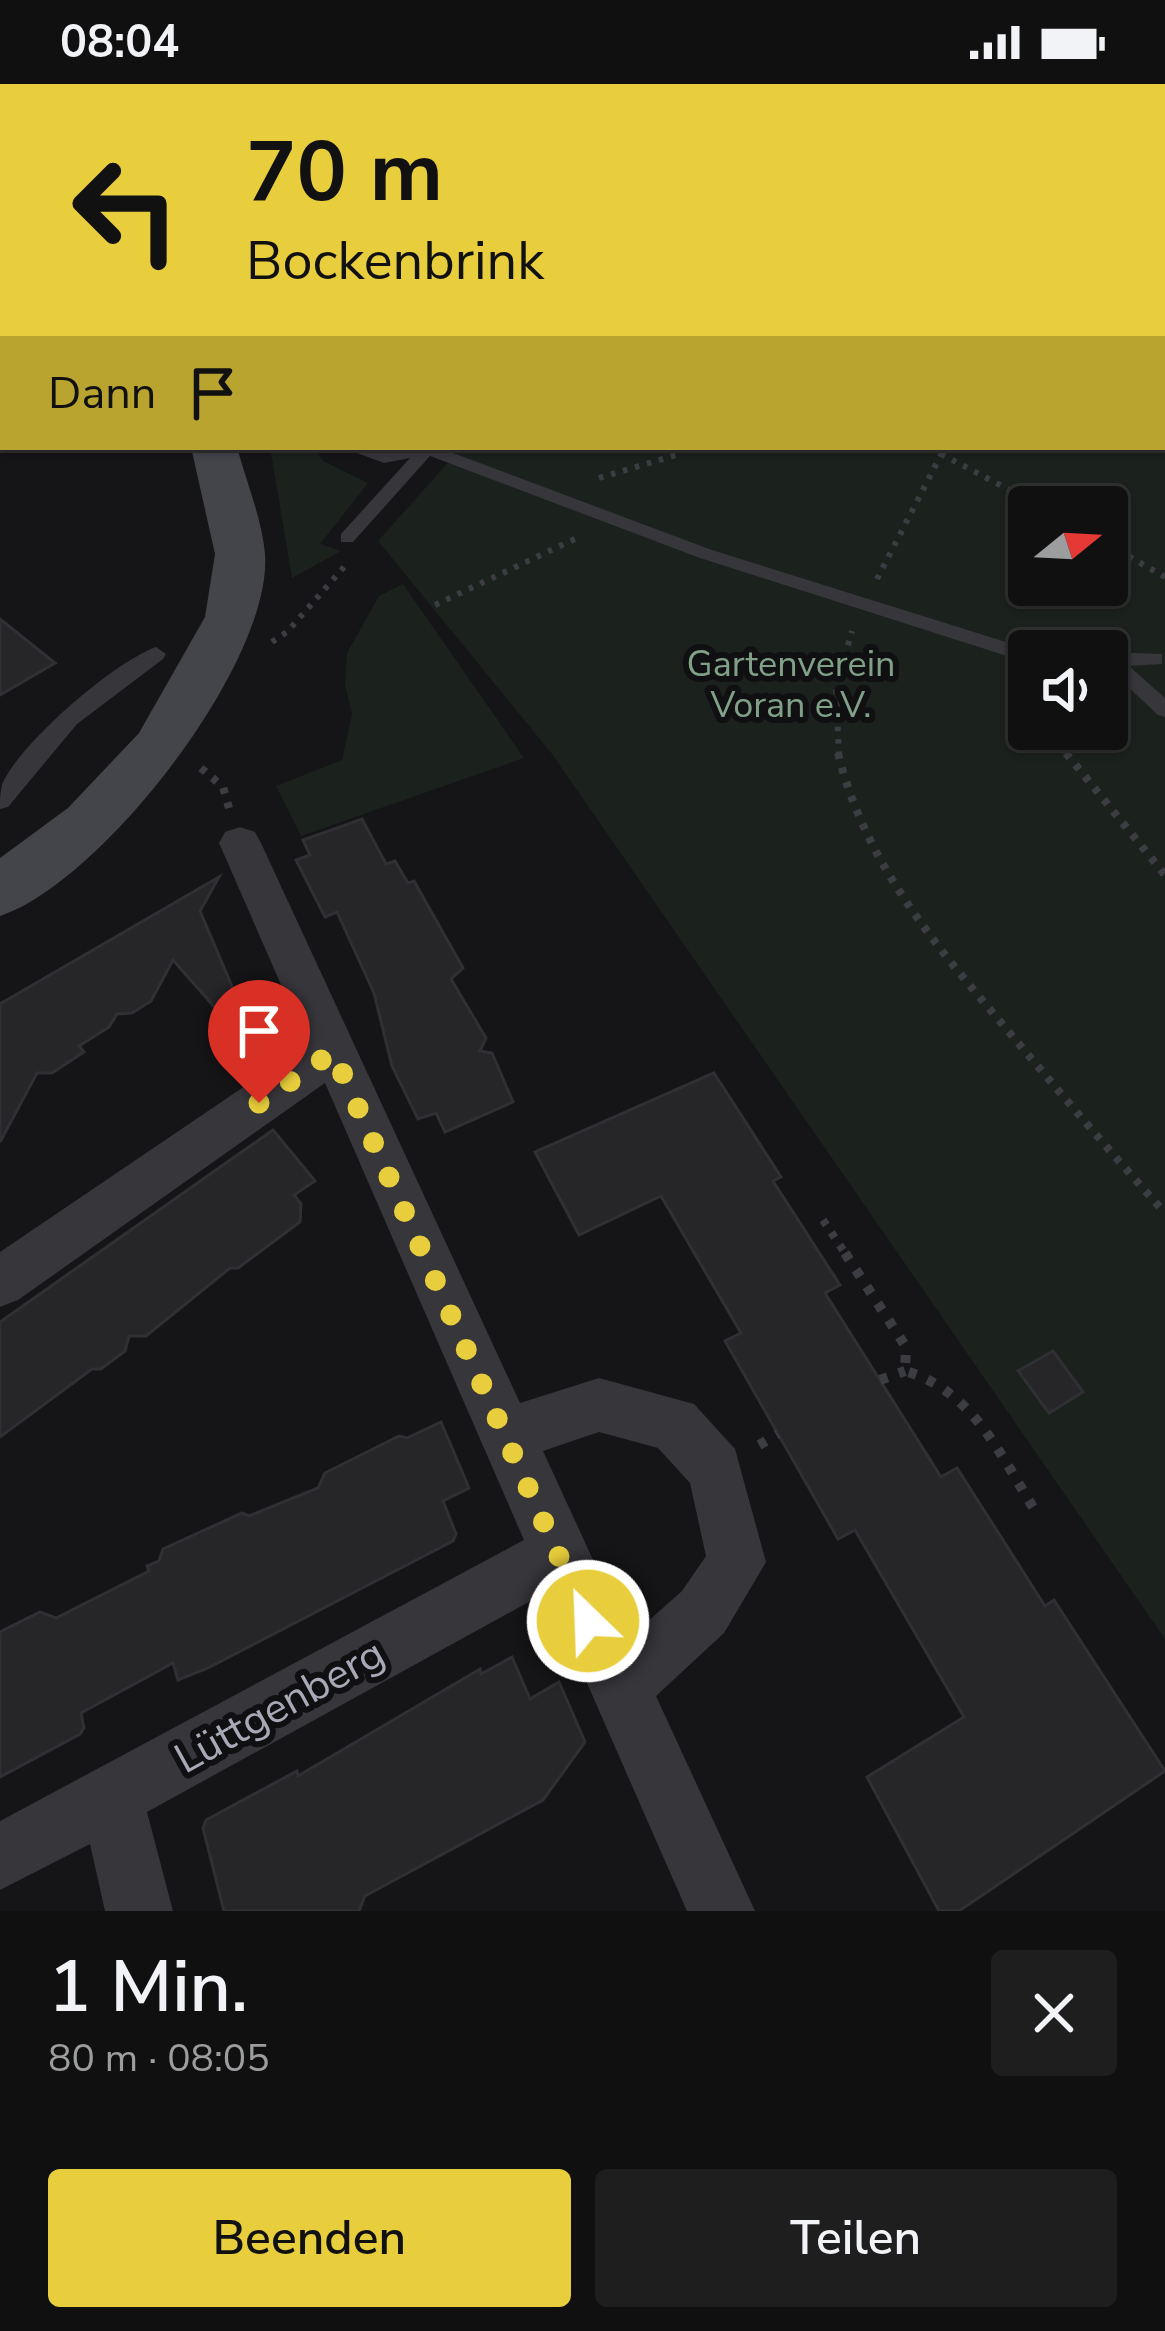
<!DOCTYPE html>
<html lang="de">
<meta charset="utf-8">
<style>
:root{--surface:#101011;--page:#1e1e1f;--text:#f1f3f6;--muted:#9c9d9f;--line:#303031;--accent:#e8ce3c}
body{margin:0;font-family:"Nunito Sans",sans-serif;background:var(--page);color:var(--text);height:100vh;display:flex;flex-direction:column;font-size:45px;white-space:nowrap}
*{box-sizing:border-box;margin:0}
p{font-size:39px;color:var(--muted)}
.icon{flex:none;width:66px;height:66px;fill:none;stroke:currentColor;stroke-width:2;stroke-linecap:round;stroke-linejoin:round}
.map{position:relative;height:1827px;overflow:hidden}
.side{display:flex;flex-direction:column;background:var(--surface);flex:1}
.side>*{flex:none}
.banner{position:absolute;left:0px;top:0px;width:1167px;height:366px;box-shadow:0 3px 9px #0004,0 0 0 3px var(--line);background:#e8ce3c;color:#111;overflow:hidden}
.needle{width:78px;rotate:72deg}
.controls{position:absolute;left:1008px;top:402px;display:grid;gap:24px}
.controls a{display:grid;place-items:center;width:120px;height:120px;border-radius:12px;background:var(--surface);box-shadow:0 3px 9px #0004,0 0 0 3px var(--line);font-size:60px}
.pin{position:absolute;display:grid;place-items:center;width:102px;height:102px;color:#fff;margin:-123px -51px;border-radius:50% 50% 50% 0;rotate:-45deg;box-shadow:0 0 12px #0007}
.pin .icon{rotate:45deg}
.me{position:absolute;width:132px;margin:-66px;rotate:336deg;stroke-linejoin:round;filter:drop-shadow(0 0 9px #0008)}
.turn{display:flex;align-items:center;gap:42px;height:252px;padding:0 48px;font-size:54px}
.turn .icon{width:156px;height:156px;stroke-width:2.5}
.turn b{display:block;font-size:84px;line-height:102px}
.then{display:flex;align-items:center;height:114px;padding:0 48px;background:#0003;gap:24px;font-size:45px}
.round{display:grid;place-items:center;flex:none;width:126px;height:126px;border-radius:12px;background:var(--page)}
.head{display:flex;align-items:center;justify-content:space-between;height:204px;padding:0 48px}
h1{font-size:72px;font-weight:600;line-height:90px}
.action{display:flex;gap:24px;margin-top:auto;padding:24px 48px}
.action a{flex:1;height:138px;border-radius:12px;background:var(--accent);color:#111;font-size:48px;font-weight:600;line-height:138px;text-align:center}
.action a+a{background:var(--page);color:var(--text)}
.status{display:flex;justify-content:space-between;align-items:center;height:84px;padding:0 60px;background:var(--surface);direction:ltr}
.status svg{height:33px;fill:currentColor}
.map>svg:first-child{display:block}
.green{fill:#1b211d;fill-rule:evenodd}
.building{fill:#262528;stroke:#302f33;stroke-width:3}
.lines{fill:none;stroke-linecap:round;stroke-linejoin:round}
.path-far3{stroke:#3c3d42;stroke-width:4.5;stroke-dasharray:3 4.5;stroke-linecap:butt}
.path-far2{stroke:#3c3d42;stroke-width:6;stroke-dasharray:4.5 8;stroke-linecap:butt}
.path-far1{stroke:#3c3d42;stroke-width:8;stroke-dasharray:6 9;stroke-linecap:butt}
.path{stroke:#3c3d42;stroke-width:10;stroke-dasharray:8 12;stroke-linecap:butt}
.service{fill:#36363b;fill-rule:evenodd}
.minor{fill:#36363b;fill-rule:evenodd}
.tertiary{fill:#36363b;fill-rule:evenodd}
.secondary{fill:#44454b;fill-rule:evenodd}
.route{stroke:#e8ce3c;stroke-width:21;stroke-dasharray:0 37.8}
.labels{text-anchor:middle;stroke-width:12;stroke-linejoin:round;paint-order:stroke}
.park-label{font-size:36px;fill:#80a088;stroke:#101012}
.near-street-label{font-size:42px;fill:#a8a9b6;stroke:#101012}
</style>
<div class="status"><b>08:04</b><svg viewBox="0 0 49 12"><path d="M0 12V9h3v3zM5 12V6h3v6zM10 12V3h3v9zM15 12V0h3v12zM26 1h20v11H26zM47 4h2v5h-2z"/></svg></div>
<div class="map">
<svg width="1165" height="1827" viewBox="0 0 1165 1827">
<rect width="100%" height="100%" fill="#151517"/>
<!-- green -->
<g class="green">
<path d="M1165,93v1462l-613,-885 -174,-213 84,-94h702zM1029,423h78v78h-78zM1029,567h78v78h-78z"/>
<path d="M270,363h44l9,14 45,22 -48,61 21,7 -49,27z"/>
<path d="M403,500l121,174 -223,78 -25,-50 66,-26 10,-46 -7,-30 2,-31 32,-57z"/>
</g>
<!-- building -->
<g class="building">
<path d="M0,535l55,44 -55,32z"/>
<path d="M362,735l24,45 9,-3 13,22 6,-2 49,87 -12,11 35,59 -6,13 12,2 21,49 -68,30 -9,-19 -18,6 -26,-53 -18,-73 -37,-81 -12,5 -29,-57 14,-5 -7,-15z"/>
<path d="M219,793l-19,34 54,127 -8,5 -73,-83 -22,41 -19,12 -15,1 -8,13 -30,19 5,6 -32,21h-15l-37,69v-138z"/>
<path d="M714,989l67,104 -8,4 67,104 -15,8 116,184 16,-9 88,138 9,-6 111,171 -206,140h-20l-72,-134 97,-60 -109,-187 -17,9 -113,-198 16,-8 -80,-137 -82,39 -44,-83z"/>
<path d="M273,1046l42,51 -21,14 7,9 -1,18 -62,46h-8l-84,68h-17l-4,15 -24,18h-9l-92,68v-115z"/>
<path d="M1053,1267l30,41 -34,21 -31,-42z"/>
<path d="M441,1338l28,66 -26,13 13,33 -3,7 -245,127 -30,12 -5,-17 -92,50 3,15 -4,6 -80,43v-145l40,-20 16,6 93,-47 -2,-5 12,-5 4,-12 79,-36 7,3 69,-28 7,-15 74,-37 8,2z"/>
<path d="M512,1573l18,42 29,-17 26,60 -42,58 -178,96 -6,15h-135l-21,-83 3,-8 91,-49 1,5 182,-107 1,5z"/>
</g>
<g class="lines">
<!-- path-far3 -->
<path class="path-far3" d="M970,3l24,-3"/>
<!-- path-far2 -->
<g class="path-far2">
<path d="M941,370l101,53"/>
<path d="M599,394l77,-23"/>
<path d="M1107,460l58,33"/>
<path d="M877,495l68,-132"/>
<path d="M435,521l142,-67"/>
<path d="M272,558l15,-10 57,-65"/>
<path d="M1018,603l11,19"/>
<path d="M1046,645l22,27"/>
<path d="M839,672l-3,-69 16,-56"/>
</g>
<!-- path-far1 -->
<g class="path-far1">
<path d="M838,669c27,111 99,194 171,279 51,61 103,122 156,181"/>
<path d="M1066,669l99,122"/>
<path d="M201,684l22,19 6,21"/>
<path d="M823,1136l24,36"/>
</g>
<!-- path -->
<g class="path">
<path d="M845,1169l61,94 -1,24c67,19 95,83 129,138"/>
<path d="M880,1296l25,-9"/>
<path d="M759,1361l19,-11"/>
</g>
<!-- service -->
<g class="service">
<path d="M341,363h25l19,6 52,-6 275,103 323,101h-6v12l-329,-105 -270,-102 -77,86h-12v-8l69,-76 -26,5z"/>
<path d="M156,563l10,7 -3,5 -86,65 -69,83 -8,2c0,-9 0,-19 3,-27 20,-41 111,-120 153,-135z"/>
<path d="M1107,568l55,2v10l-33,2 36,32v19l-7,-2 -51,-48z"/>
</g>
<!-- minor -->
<path class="minor" d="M240,743l15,5 6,11 259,560 79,-25 95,26 41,45 31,113 -42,71 -68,63 99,215h-68l-140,-319 -400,220 26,99h-68l-15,-67 -90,46v-69l524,-281 -199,-457 -307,217 -18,7v-55l307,-208 -88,-201 6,-11zM599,1348l59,16 32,35 16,73 -24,35 -53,47 -86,-187z"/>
<!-- tertiary -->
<g class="tertiary">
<path d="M559,0h37l2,3h-37z"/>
<path d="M627,0h40l2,3h-40z"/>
</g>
<!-- secondary -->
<g class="secondary">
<path d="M92,0h34l1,3h-34z"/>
<path d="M191,363h46c9,34 25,72 28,107 8,108 -164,329 -265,362v-58l68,-50 71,-75 66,-116 10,-63z"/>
</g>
</g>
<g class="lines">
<!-- route -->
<path class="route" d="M259,1019l74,-51 255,569"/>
</g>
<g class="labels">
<!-- park labels -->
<g class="park-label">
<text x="791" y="592">Gartenverein<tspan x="791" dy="41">Voran e.V.</tspan></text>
</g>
<!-- near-street labels -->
<g class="near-street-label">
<text transform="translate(279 1621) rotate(-29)" y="15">Lüttgenberg</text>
</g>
</g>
</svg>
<div class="controls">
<a><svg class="needle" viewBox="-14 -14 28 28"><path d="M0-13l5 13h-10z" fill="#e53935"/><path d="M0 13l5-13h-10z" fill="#9c9d9f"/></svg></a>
<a><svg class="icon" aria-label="sound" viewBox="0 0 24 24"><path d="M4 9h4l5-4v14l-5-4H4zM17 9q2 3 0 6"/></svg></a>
</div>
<div class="pin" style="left:259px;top:1019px;background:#d93025"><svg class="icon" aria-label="arrive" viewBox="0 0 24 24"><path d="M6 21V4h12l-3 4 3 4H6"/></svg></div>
<svg class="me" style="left:588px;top:1537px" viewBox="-20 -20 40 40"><circle r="17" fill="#e8ce3c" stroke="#fff" stroke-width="3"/><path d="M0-11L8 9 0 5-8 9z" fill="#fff"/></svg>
<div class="banner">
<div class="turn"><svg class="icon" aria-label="left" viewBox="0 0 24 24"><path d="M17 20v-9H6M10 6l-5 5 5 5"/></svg><div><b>70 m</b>Bockenbrink</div></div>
<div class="then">Dann<svg class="icon" aria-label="arrive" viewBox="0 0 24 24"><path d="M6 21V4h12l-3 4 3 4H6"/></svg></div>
</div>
</div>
<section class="side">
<div class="head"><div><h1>1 Min.</h1><p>80 m · 08:05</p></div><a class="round"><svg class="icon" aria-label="close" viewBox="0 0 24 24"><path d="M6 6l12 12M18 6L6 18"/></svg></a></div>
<div class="action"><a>Beenden</a><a>Teilen</a></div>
</section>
